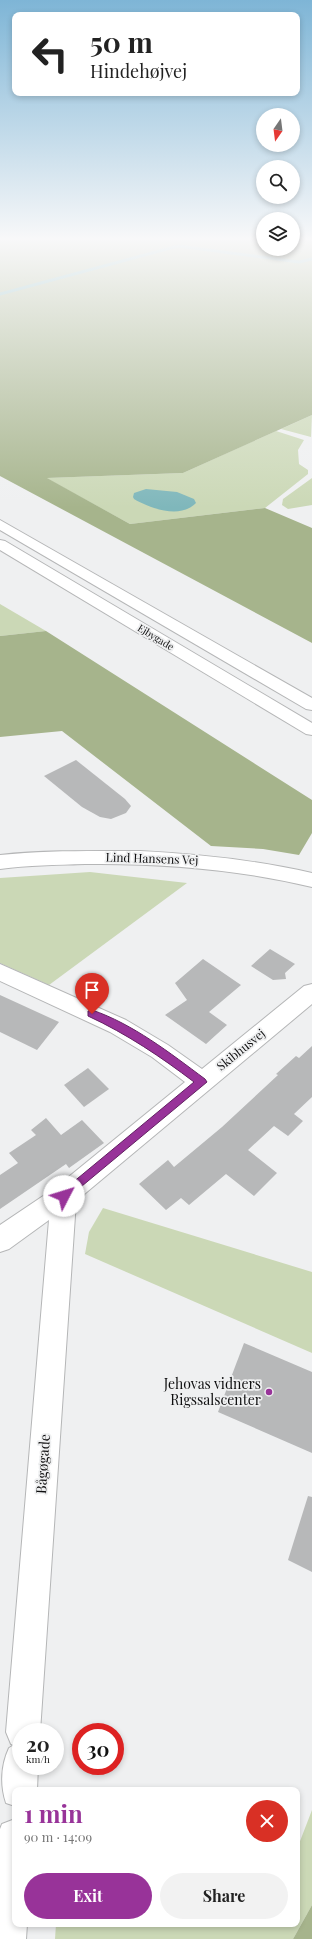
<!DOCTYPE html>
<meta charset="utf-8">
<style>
:root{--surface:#fff;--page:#f2f2f2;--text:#222;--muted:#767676;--accent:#983399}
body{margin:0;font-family:"Playfair Display",serif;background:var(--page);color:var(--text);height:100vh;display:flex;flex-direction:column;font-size:15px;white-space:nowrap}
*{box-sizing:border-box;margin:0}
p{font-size:13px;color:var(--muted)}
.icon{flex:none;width:22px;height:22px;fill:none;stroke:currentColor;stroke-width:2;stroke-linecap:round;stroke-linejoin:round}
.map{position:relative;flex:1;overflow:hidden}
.details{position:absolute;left:12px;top:1787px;width:288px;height:140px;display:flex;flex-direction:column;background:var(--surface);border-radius:8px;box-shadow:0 2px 6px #0003}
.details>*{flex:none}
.banner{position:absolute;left:12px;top:12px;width:288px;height:84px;border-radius:8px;box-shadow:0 2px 6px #0003;background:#fff;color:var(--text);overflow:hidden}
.needle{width:26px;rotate:194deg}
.tools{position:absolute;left:256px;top:108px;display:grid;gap:8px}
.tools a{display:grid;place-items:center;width:44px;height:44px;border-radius:50%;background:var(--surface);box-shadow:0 2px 6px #0003;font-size:20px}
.speed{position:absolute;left:12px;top:1723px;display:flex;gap:8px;font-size:20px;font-weight:700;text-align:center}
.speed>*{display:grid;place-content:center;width:52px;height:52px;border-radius:50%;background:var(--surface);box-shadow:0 2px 6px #0003;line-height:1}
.speed small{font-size:10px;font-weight:400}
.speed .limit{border:6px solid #d22;background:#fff;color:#111}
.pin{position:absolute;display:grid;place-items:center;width:34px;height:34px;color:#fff;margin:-41px -17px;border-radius:50% 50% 50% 0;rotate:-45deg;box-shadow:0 0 4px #0007}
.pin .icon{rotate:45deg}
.me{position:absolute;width:44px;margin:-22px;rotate:50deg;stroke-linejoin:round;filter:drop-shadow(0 0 3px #0008)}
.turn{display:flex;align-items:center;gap:14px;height:84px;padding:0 12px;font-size:18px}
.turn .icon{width:52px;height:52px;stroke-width:2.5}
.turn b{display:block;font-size:28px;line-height:34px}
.round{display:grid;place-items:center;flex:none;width:42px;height:42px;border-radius:21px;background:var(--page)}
.head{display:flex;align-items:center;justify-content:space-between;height:68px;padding:0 12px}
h1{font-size:24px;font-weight:700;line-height:30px;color:var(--accent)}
.primary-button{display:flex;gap:8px;margin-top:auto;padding:8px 12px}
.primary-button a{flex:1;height:46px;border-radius:24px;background:var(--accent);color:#fff;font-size:16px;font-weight:700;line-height:46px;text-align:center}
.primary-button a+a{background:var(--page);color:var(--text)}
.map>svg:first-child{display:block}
.green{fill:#cbd8b6}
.forest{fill:#a6b48c}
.water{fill:#7fb7bb}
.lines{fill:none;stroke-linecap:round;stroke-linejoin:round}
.stream{stroke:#7fb7bb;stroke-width:3}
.building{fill:#b7b8b9}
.street-casing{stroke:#b5b6b7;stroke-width:2}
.secondary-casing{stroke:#b5b6b7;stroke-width:2}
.street{fill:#fff;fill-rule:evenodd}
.secondary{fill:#fff;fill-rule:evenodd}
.route{fill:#983399;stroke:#632163}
.poi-dot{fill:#983399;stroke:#eff0f1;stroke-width:1.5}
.labels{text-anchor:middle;stroke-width:3.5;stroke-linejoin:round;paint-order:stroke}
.far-street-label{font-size:10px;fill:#0e0e0f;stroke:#eff0f1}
.street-label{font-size:12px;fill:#0e0e0f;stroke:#eff0f1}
.near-poi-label{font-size:14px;fill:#0e0e0f;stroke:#eff0f1;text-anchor:end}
.near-street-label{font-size:14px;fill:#0e0e0f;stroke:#eff0f1}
</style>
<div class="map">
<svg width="312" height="1939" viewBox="0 0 312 1939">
<rect width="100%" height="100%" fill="#eff0f1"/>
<!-- green -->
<g class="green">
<path d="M312,415l-1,22 -30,-8z"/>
<path d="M276,431l28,9 -6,10 1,14 9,6v4l-43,34 -135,16 -84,-46 137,-5z"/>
<path d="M312,478v27l-24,4 -6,-4 1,-6z"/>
<path d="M0,604l46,27 -46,5z"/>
<path d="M90,872l97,11 -138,102 -49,-22v-85z"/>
<path d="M103,1208l209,64v81l-227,-99 4,-22z"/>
<path d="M312,1810v95l-19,34h-238l1,-15h241v-75z"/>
</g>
<!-- forest -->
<g class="forest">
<path d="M0,237h263v12h30v-12h19v178l-129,58 -136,5 83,46 135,-16 47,20v115l-312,-167z"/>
<path d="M46,631l266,169v33l-13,22 -36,-6 -52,-3 -149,-115 -62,6v-101z"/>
<path d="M312,1905v34h-19z"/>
</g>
<!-- water -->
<path class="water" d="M146,489l31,3 17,7 2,4c-15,16 -45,6 -62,-4l-1,-2 1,-4z"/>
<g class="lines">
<!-- stream -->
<path class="stream" d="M0,294l178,-48 121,16 13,-3"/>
</g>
<!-- building -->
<g class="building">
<path d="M76,760l49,39 6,7 -5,7 -15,6 -11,-2 -18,-10 -38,-31z"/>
<path d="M270,949l25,15 -10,9 1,6 -13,1 -22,-14z"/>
<path d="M203,959l38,26 -32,27 18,13 -21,19 -41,-29 22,-15 -12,-17z"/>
<path d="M0,995l59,27 -22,28 -37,-18z"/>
<path d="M312,1046v51l-18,17 9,7 -15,15 -14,-10 -26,24 29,23 -23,23 -28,-22 -37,31 -8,-7 -15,12 -27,-26 29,-24 6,7 48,-40 56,-52 -2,-1 20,-18 3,2z"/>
<path d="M88,1068l21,21 -25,18 -20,-22z"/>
<path d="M46,1118l15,17 21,-15 22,23 -35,25 -3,-4 -66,45v-34l18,-12 -9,-10 27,-18 -5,-5z"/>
<path d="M244,1343l68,29v81l-94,-41z"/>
<path d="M308,1496l4,1v75l-24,-12z"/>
</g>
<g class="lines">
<defs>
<g id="street">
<path d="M140,851c59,3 115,9 172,22v14c-75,-18 -150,-24 -227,-23 -28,1 -57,1 -85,5v-14c46,-5 94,-4 140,-4z"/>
<path d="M0,964l126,56 42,25 34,24 102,-83 8,-2v20l-236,197 -36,531h-19v34h17l-1,24h-22v16l-9,-3c-6,-18 -5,-38 3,-55l5,-3 -3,-1 -5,-12 43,-512 -40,29 -9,3v-27l55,-37 130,-106 -33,-25 -42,-25 -110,-51z"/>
<path d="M15,1819v105h12l-1,15h-26v-110l2,-5z"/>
</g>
<g id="secondary">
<path d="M0,520l312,178v12l-6,-1 -306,-179z"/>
<path d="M0,540l5,1 307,182v12l-6,-1 -306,-184z"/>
</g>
</defs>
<!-- street casing -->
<use href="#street" class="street-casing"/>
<!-- secondary casing -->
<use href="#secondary" class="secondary-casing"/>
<!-- street -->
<use href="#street" class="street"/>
<!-- secondary -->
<use href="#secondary" class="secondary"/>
</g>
<!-- sky -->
<linearGradient id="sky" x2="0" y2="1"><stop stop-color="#7eb5d6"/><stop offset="0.47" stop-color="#f8f8f9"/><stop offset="1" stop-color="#f8f8f9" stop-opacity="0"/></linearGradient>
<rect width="312" height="508" fill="url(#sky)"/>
<!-- route -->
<path class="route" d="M92,1010c41,14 78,43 113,69l2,3 -143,119 -4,-1 -2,-4 2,-3 134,-111c-33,-25 -67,-48 -106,-66v-5z"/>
<!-- markers -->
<circle class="poi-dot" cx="269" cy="1392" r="4"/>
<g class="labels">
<!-- far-street labels -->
<g class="far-street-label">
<text transform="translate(156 637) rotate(31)" y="4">Ejbygade</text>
</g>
<!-- street labels -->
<g class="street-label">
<text transform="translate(152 859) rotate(2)" y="4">Lind Hansens Vej</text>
<text transform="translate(241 1050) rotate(-39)" y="4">Skibhusvej</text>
</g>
<!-- near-poi labels -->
<g class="near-poi-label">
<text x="261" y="1389">Jehovas vidners<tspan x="261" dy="16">Rigssalscenter</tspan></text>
</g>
<!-- near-street labels -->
<g class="near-street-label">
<text transform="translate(43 1464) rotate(-86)" y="5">Bågøgade</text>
</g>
</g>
</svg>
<div class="tools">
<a><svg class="needle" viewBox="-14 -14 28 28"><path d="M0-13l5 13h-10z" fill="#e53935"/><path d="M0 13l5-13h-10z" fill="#767676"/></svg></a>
<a><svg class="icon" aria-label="search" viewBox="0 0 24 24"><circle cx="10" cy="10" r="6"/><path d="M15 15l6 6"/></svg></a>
<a><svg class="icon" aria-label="layers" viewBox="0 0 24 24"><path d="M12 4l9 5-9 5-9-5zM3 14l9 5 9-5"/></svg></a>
</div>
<div class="speed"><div>20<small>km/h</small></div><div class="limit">30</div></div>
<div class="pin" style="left:92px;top:1014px;background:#d93025"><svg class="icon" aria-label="arrive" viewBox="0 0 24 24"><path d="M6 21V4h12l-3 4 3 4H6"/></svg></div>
<svg class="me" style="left:64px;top:1196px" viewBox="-20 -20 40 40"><circle r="19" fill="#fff"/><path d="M0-13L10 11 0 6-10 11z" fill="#983399"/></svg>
<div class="banner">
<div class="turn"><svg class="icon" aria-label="left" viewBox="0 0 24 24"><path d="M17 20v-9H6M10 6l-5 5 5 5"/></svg><div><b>50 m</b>Hindehøjvej</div></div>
</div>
<section class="details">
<div class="head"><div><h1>1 min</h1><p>90 m · 14:09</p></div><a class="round" style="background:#d93025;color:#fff"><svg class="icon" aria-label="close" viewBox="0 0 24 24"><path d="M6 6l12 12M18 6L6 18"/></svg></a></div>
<div class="primary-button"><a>Exit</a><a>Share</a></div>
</section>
</div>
